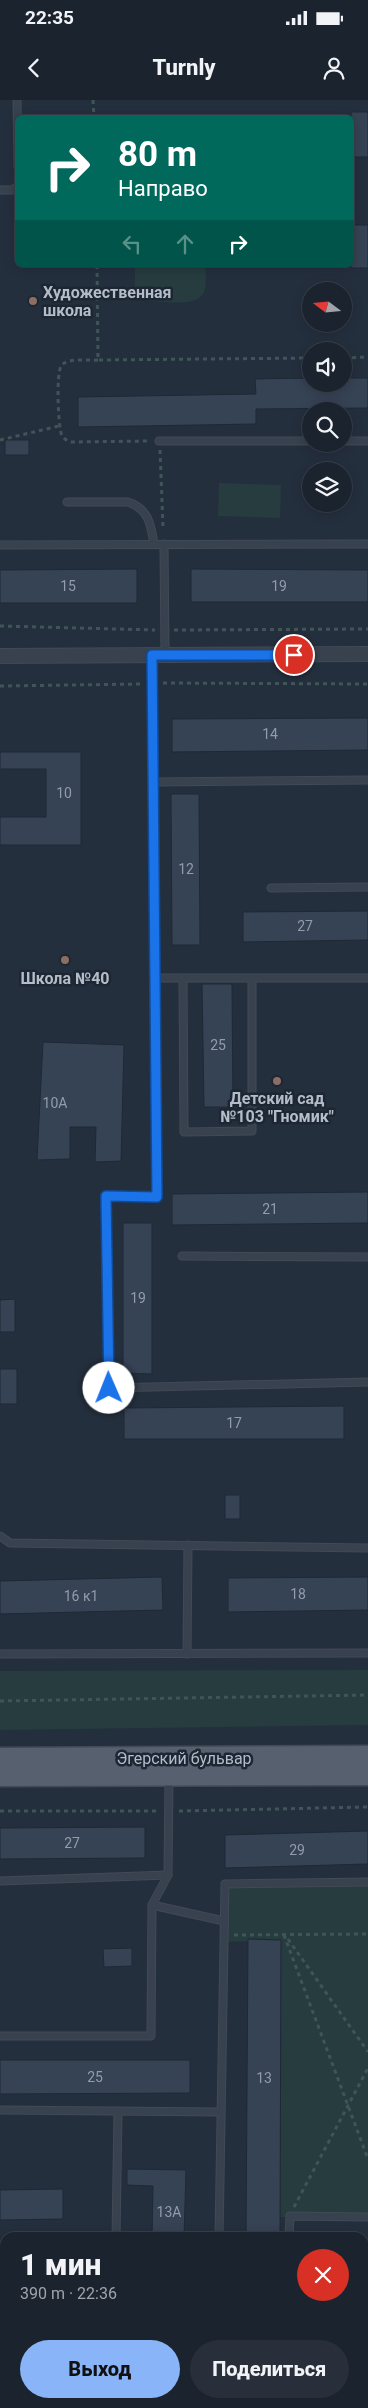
<!DOCTYPE html>
<html lang="ru">
<meta charset="utf-8">
<style>
:root{--surface:#1b232e;--page:#282f3a;--text:#f1f3f6;--muted:#a0a4aa;--line:#39404a;--accent:#8ab4f8}
body{margin:0;font-family:Roboto,sans-serif;background:var(--page);color:var(--text);height:100vh;display:flex;flex-direction:column;font-size:19px;white-space:nowrap}
*{box-sizing:border-box;margin:0}
p{font-size:16px;color:var(--muted)}
.icon{flex:none;width:28px;height:28px;fill:none;stroke:currentColor;stroke-width:2;stroke-linecap:round;stroke-linejoin:round}
.map{position:relative;flex:1;overflow:hidden}
.panel{position:absolute;left:0px;top:2132px;width:369px;height:176px;display:flex;flex-direction:column;background:var(--surface);border-radius:15px 15px 0 0;box-shadow:0 2px 12px #0003,0 0 0 1px var(--line)}
.panel>*{flex:none}
.banner{position:absolute;left:15px;top:15px;width:339px;height:152px;border-radius:8px;box-shadow:0 2px 12px #0003,0 0 0 1px var(--line);background:#00695c;color:#fff;overflow:hidden}
.needle{width:32px;rotate:286deg}
.tools{position:absolute;left:302px;top:182px;display:grid;gap:10px}
.tools a{display:grid;place-items:center;width:50px;height:50px;border-radius:50%;background:var(--surface);box-shadow:0 2px 12px #0003,0 0 0 1px var(--line);font-size:25px}
.pin{position:absolute;display:grid;place-items:center;width:42px;height:42px;color:#fff;margin:-21px;border:2px solid #fff;border-radius:50%;box-shadow:0 1px 5px #0007}
.me{position:absolute;width:55px;margin:-28px;rotate:359deg;stroke-linejoin:round;filter:drop-shadow(0 0 4px #0008)}
.turn{display:flex;align-items:center;gap:18px;height:105px;padding:0 20px;font-size:22px}
.turn .icon{width:65px;height:65px;stroke-width:2.5}
.turn b{display:block;font-size:35px;line-height:42px}
.lanes{display:flex;align-items:center;height:48px;padding:0 20px;background:#0003;justify-content:center;gap:25px;direction:ltr}
.lanes .off{opacity:.35}
.round{display:grid;place-items:center;flex:none;width:52px;height:52px;border-radius:26px;background:var(--page)}
.overview{display:flex;align-items:center;justify-content:space-between;height:85px;padding:0 20px}
h1{font-size:30px;font-weight:800;line-height:38px}
.button{display:flex;gap:10px;margin-top:auto;padding:10px 20px}
.button a{flex:1;height:58px;border-radius:30px;background:var(--accent);color:#111;font-size:20px;font-weight:800;line-height:58px;text-align:center}
.button a+a{background:var(--page);color:var(--text)}
.status{display:flex;justify-content:space-between;align-items:center;height:35px;padding:0 25px;background:var(--surface);direction:ltr}
.status svg{height:14px;fill:currentColor}
header{display:flex;justify-content:space-between;align-items:center;height:65px;padding:0 20px;background:var(--surface);font-size:22px;font-weight:800}
.map>svg:first-child{display:block}
.green{fill:#263c3f}
.building{fill:#364354;stroke:#1f2835}
.lines{fill:none;stroke-linecap:round;stroke-linejoin:round}
.lane-casing{stroke:#414a57;stroke-width:9}
.street-casing{stroke:#414a57;stroke-width:16}
.primary-casing{stroke:#414a57;stroke-width:25}
.path{stroke:#3f5557;stroke-width:3;stroke-dasharray:4 4;stroke-linecap:butt}
.lane{stroke:#38414e;stroke-width:7}
.street{stroke:#38414e;stroke-width:14}
.primary{stroke:#56606e;stroke-width:22}
.route-casing{stroke:#114b97;stroke-width:12}
.route{stroke:#1a73e8;stroke-width:9}
.education-dot{fill:#8d6e63;stroke:#1d2633;stroke-width:2}
.labels{text-anchor:middle;stroke-width:5;stroke-linejoin:round;paint-order:stroke}
.number-label{font-size:14px;fill:#929caa}
.poi-label{font-size:16px;font-weight:bold;fill:#b4bcc9;stroke:#1d2633}
.street-label{font-size:16px;fill:#b4bcc9;stroke:#1d2633}
</style>
<div class="status"><b>22:35</b><svg viewBox="0 0 49 12"><path d="M0 12V9h3v3zM5 12V6h3v6zM10 12V3h3v9zM15 12V0h3v12zM26 1h20v11H26zM47 4h2v5h-2z"/></svg></div>
<header><svg class="icon" aria-label="back" viewBox="0 0 24 24"><path d="M15 5l-7 7 7 7"/></svg>Turnly<svg class="icon" aria-label="person" viewBox="0 0 24 24"><circle cx="12" cy="8" r="4"/><path d="M4 21q1-7 8-7t8 7"/></svg></header>
<div class="map">
<svg width="368" height="2308" viewBox="0 0 368 2308">
<rect width="100%" height="100%" fill="#242f3e"/>
<!-- green -->
<g class="green">
<path d="M135,165h71c-1,7 1,16 -1,24 -4,20 -41,12 -56,12l-7,-2 -7,-12z"/>
<path d="M219,383l62,2 -1,33 -62,-2z"/>
<path d="M368,1570v55l-368,5v-59z"/>
<path d="M368,1782v336l-88,-1 1,-277 -57,2 1,-58z"/>
</g>
<!-- building -->
<g class="building">
<rect x="351" y="12" width="17" height="45"/>
<rect x="351" y="125" width="17" height="43"/>
<path d="M311,278v6h33v-6h24v30l-112,1v15l-178,3v-30l178,-3 -1,-15z"/>
<rect x="5" y="340" width="24" height="15"/>
<path d="M137,469v34h-137v-33z"/>
<path d="M191,469l177,1v32h-177z"/>
<path d="M368,618v32l-196,2v-33z"/>
<path d="M0,652h81v93h-81v-28h46v-48h-46z"/>
<path d="M171,694h28l1,151h-28z"/>
<path d="M368,811v29l-125,2v-30z"/>
<path d="M202,884h30l1,123h-29z"/>
<path d="M43,942l81,3 -3,116 -26,1 1,-35h-26v32l-33,1z"/>
<path d="M368,1092v31l-196,2v-31z"/>
<path d="M123,1123h29v151l-29,-1z"/>
<path d="M15,1199v33h-15v-32z"/>
<rect x="0" y="1269" width="17" height="35"/>
<path d="M344,1306v33h-220v-31z"/>
<rect x="225" y="1395" width="15" height="24"/>
<path d="M162,1477l1,33 -163,4v-33z"/>
<path d="M368,1477v33l-140,2v-34z"/>
<path d="M145,1727v31l-145,1v-31z"/>
<path d="M368,1731v33l-143,4v-33z"/>
<path d="M248,1839l33,1 -1,298h-34z"/>
<path d="M132,1848v18l-28,1 -1,-18z"/>
<path d="M0,1960h190v33l-190,1z"/>
<path d="M127,2069l59,1 -2,68h-32l1,-52 -26,-1z"/>
<path d="M63,2089v30l-63,1v-30z"/>
</g>
<g class="lines">
<defs>
<g id="lane">
<path d="M17,0l1,67"/>
<path d="M0,90h12l6,-4"/>
<path d="M159,341h152"/>
<path d="M344,341h24"/>
<path d="M67,402h61c21,7 23,23 26,42"/>
<path d="M164,444l1,111"/>
<path d="M0,445l368,-1"/>
<path d="M152,555l5,542 -52,-1 4,192 259,-6"/>
<path d="M154,682l214,-2"/>
<path d="M271,788l97,-1"/>
<path d="M154,878h29"/>
<path d="M252,878v153l-68,1 -1,-154h185"/>
<path d="M182,1156l186,1"/>
<path d="M0,1436l10,7 358,5"/>
<path d="M0,1554l368,-1"/>
<path d="M187,1554l1,-109"/>
<path d="M0,1781l168,-6"/>
<path d="M152,1805l72,16"/>
<path d="M0,1936h151l1,-131 16,-30 1,-97"/>
<path d="M0,2010l221,2"/>
<path d="M116,2138l2,-127"/>
<path d="M219,2138l6,-354 143,-2"/>
<path d="M289,2138l1,-22 78,1"/>
<path d="M364,2207h4"/>
<path d="M0,2209l5,-1"/>
<path d="M364,2280h4"/>
<path d="M136,2308v-4"/>
<path d="M269,2308v-4"/>
<path d="M336,2308v-4"/>
</g>
<path id="street" d="M0,556l368,-2"/>
<g id="primary">
<path d="M0,1659l368,-2"/>
<path d="M0,1675l368,-1"/>
</g>
</defs>
<!-- lane casing -->
<use href="#lane" class="lane-casing"/>
<!-- street casing -->
<use href="#street" class="street-casing"/>
<!-- primary casing -->
<use href="#primary" class="primary-casing"/>
<!-- path -->
<g class="path">
<path d="M93,0l1,18"/>
<path d="M97,165l1,95 213,-2"/>
<path d="M344,258l24,-1"/>
<path d="M98,260c-9,1 -31,-3 -37,6 -5,9 -3,61 1,70 3,4 6,5 10,6l77,-1"/>
<path d="M0,340l59,-14"/>
<path d="M160,350l3,77"/>
<path d="M0,526l155,4"/>
<path d="M174,530l194,-1"/>
<path d="M163,583l205,1"/>
<path d="M0,586l142,-2"/>
<path d="M0,1601l368,-6"/>
<path d="M0,1711h160"/>
<path d="M179,1711l189,-4"/>
<path d="M234,1835l134,-1"/>
<path d="M284,1835l84,224"/>
<path d="M288,1839l80,113"/>
<path d="M294,2107l74,-139"/>
<path d="M0,2288l5,6"/>
<path d="M14,2304l4,4"/>
</g>
<!-- lane -->
<use href="#lane" class="lane"/>
<!-- street -->
<use href="#street" class="street"/>
<!-- primary -->
<use href="#primary" class="primary"/>
</g>
<g class="lines">
<defs>
<path id="route" d="M109,1288l-3,-192 51,1 -5,-542h142"/>
</defs>
<!-- route casing -->
<use href="#route" class="route-casing"/>
<!-- route -->
<use href="#route" class="route"/>
</g>
<!-- markers -->
<g class="education-dot">
<circle cx="33" cy="201" r="5"/>
<circle cx="65" cy="860" r="5"/>
<circle cx="277" cy="981" r="5"/>
</g>
<g class="labels">
<!-- number labels -->
<g class="number-label">
<text x="68" y="491">15</text>
<text x="279" y="491">19</text>
<text x="270" y="639">14</text>
<text x="64" y="698">10</text>
<text x="186" y="774">12</text>
<text x="305" y="831">27</text>
<text x="218" y="950">25</text>
<text x="55" y="1008">10А</text>
<text x="270" y="1114">21</text>
<text x="138" y="1203">19</text>
<text x="234" y="1328">17</text>
<text x="298" y="1499">18</text>
<text x="81" y="1501">16 к1</text>
<text x="72" y="1748">27</text>
<text x="297" y="1755">29</text>
<text x="95" y="1982">25</text>
<text x="264" y="1983">13</text>
<text x="169" y="2117">13А</text>
</g>
<!-- poi labels -->
<g class="poi-label">
<text x="43" y="198" text-anchor="start">Художественная<tspan x="43" dy="18">школа</tspan></text>
<text x="65" y="884">Школа №40</text>
<text x="277" y="1004">Детский сад<tspan x="277" dy="18">№103 "Гномик"</tspan></text>
</g>
<!-- street labels -->
<g class="street-label">
<text x="184" y="1664">Эгерский бульвар</text>
</g>
</g>
</svg>
<div class="tools">
<a><svg class="needle" viewBox="-14 -14 28 28"><path d="M0-13l5 13h-10z" fill="#e53935"/><path d="M0 13l5-13h-10z" fill="#a0a4aa"/></svg></a>
<a><svg class="icon" aria-label="sound" viewBox="0 0 24 24"><path d="M4 9h4l5-4v14l-5-4H4zM17 9q2 3 0 6"/></svg></a>
<a><svg class="icon" aria-label="search" viewBox="0 0 24 24"><circle cx="10" cy="10" r="6"/><path d="M15 15l6 6"/></svg></a>
<a><svg class="icon" aria-label="layers" viewBox="0 0 24 24"><path d="M12 4l9 5-9 5-9-5zM3 14l9 5 9-5"/></svg></a>
</div>
<div class="pin" style="left:294px;top:555px;background:#d93025"><svg class="icon" aria-label="arrive" viewBox="0 0 24 24"><path d="M6 21V4h12l-3 4 3 4H6"/></svg></div>
<svg class="me" style="left:109px;top:1288px" viewBox="-20 -20 40 40"><circle r="19" fill="#fff"/><path d="M0-13L10 11 0 6-10 11z" fill="#1a73e8"/></svg>
<div class="banner">
<div class="turn"><svg class="icon" aria-label="right" viewBox="0 0 24 24"><path d="M7 20v-9h11M14 6l5 5-5 5"/></svg><div><b>80 m</b>Направо</div></div>
<div class="lanes"><svg class="icon off" aria-label="left" viewBox="0 0 24 24"><path d="M17 20v-9H6M10 6l-5 5 5 5"/></svg><svg class="icon off" aria-label="ahead" viewBox="0 0 24 24"><path d="M12 20V5M6 11l6-6 6 6"/></svg><svg class="icon" aria-label="right" viewBox="0 0 24 24"><path d="M7 20v-9h11M14 6l5 5-5 5"/></svg></div>
</div>
<section class="panel">
<div class="overview"><div><h1>1 мин</h1><p>390 m · 22:36</p></div><a class="round" style="background:#d93025;color:#fff"><svg class="icon" aria-label="close" viewBox="0 0 24 24"><path d="M6 6l12 12M18 6L6 18"/></svg></a></div>
<div class="button"><a>Выход</a><a>Поделиться</a></div>
</section>
</div>
